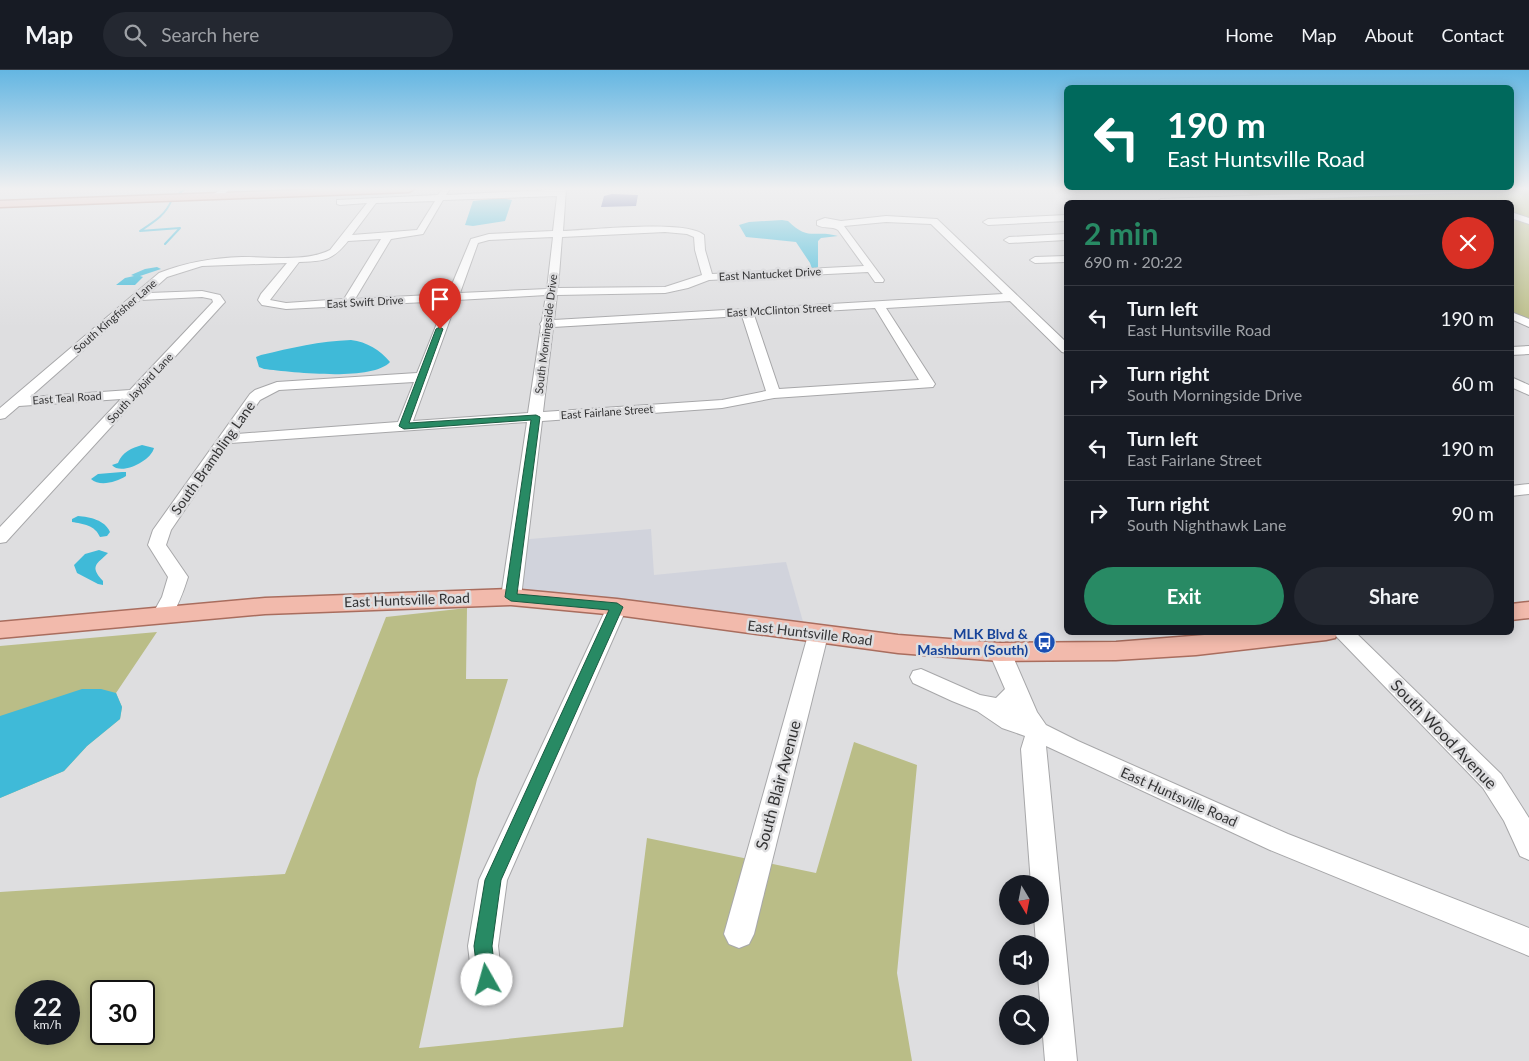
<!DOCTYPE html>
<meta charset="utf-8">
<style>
:root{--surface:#171b24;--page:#242831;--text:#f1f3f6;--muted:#9ea1a6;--line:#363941;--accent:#288a64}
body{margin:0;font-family:Lato,sans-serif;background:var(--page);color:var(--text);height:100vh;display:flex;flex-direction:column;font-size:19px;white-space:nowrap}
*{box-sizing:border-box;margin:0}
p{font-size:16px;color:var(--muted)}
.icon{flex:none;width:28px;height:28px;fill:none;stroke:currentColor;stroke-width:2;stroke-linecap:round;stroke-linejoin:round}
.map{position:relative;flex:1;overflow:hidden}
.side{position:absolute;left:1064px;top:130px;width:450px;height:435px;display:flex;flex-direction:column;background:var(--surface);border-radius:8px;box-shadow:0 2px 12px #0003}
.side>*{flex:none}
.top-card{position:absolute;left:1064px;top:15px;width:450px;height:105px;border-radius:8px;box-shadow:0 2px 12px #0003;background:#00695c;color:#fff;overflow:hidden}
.needle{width:32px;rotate:170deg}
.fabs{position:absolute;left:999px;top:805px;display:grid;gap:10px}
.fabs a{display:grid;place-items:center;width:50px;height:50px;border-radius:50%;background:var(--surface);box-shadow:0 2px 12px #0003;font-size:25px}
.speed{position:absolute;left:15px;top:910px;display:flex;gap:10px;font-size:25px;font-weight:700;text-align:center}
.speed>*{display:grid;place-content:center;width:65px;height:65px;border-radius:50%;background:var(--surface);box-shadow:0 2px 12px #0003;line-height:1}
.speed small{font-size:12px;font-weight:400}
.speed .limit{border:2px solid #111;border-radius:8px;background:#fff;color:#111}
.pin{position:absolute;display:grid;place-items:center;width:42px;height:42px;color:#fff;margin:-51px -21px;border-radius:50% 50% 50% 0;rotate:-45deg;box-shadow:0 0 5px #0007}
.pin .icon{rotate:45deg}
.me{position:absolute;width:55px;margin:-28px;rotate:353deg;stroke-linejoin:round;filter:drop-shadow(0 0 4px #0008)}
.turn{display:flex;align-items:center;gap:18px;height:105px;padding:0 20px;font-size:22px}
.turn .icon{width:65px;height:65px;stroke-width:2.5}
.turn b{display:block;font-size:35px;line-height:42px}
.round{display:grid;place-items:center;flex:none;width:52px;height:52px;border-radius:26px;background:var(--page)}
.headline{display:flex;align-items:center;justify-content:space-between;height:85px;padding:0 20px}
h1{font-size:30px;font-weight:700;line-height:38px;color:var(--accent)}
.action{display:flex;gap:10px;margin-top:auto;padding:10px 20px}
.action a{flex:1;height:58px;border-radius:30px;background:var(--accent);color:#fff;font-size:20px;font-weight:700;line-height:58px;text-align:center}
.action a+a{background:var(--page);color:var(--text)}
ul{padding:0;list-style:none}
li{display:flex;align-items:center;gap:15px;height:65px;padding:0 20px;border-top:1px solid var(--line)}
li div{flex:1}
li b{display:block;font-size:19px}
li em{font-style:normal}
header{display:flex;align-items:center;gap:30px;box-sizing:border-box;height:70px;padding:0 25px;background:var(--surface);border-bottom:1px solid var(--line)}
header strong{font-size:24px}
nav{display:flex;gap:28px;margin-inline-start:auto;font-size:18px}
.search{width:350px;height:45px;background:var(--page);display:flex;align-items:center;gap:12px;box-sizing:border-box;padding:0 18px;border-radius:28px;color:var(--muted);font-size:19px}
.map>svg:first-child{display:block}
.built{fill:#d1d3dc}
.green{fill:#babd87;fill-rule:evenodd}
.water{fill:#3fbad8}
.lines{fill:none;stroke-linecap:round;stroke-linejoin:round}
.stream{stroke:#3fbad8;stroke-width:2}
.building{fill:#475298}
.minor-casing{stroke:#a7a7a9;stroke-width:2}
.major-casing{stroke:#a96d5e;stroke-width:3}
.minor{fill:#fff;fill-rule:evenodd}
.major{fill:#f2baac;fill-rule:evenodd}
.route{fill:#288a64;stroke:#1a5a41}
.labels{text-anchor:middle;stroke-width:5;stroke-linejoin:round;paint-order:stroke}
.far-street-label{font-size:11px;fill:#333334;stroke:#dedee0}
.street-label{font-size:14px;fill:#333334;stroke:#dedee0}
.transit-label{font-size:14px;font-weight:bold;fill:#164399;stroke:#dedee0;text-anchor:end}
.near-street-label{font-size:16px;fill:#333334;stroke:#dedee0}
</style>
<header>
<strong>Map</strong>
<div class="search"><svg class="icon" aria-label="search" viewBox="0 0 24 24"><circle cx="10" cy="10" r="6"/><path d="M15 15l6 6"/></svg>Search here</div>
<nav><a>Home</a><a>Map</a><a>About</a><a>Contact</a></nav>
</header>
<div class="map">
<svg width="1529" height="991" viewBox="0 0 1529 991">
<rect width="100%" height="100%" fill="#dedee0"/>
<!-- built -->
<path class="built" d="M651,459l3,46 132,-13 18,63 -293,-28 7,-57z"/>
<!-- green -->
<g class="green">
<path d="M1238,119h291v134l-18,-8v-113h-243z"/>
<path d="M467,538l-1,71h42l-31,100 -58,269 204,-21 24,-189 169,35 38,-131 63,23 -20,208 15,88h-912v-169l285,-18 101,-257zM26,921h43v43h-43zM101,921h43v43h-43z"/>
<path d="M157,562l-41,61 6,14 -2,12 -33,27 -23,25 -64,27v-152z"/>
</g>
<!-- water -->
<g class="water">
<path d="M501,128l11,2 -7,21 -32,5 -8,-1 8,-24z"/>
<path d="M782,150l6,1c21,21 27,8 50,15l-17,2 -3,3v28h-6l-2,-6 -14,-21 -50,-5 -7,-12 10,-3z"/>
<path d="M157,197l4,2 -21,7 3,1 -8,8h-19l9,-7 9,-2 -3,-1 14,-6z"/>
<path d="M351,270c16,2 29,10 39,22 -18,20 -100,10 -126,7l-5,-2 -3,-10 5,-2c30,-7 59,-14 90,-15z"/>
<path d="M142,375l12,3c-3,13 -33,28 -42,17l6,-2c4,-11 14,-15 24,-18z"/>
<path d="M122,402h4v4c-10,6 -26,11 -35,3l7,-5z"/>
<path d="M78,446c12,1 27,4 32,16l-3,4 -7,1c-5,-12 -17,-13 -28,-15v-3z"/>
<path d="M99,480l9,3c-11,11 -19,13 -5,28v4l-5,-1 -21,-11 -3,-8 11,-11z"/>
<path d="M82,619h19l15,4 6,14 -2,12 -33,27 -23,25 -64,27v-82z"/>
</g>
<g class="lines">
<!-- stream -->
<g class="stream">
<path d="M177,125l8,-6"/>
<path d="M165,174l15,-16 -40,3c14,-9 26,-16 32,-32"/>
</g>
</g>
<!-- building -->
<path class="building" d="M612,124l26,1 -2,11 -35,1 3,-11z"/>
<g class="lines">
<defs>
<g id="minor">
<path d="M221,119h9l-10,9h-6v-4z"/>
<path d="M442,119h8l-4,6 120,-6 -3,42c27,-1 123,-12 141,4l1,15 7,24 152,-8 -26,-36c-6,-4 -14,-1 -21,-5v-4l8,-3 16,3 45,-5 51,3 129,123v11l-4,-1 -52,-51 -124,7 49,76 -2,3 -159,11 -52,10 -180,13 -21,176 -3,4 -7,2 -7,-2 -3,-4 26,-175 -297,21 -59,87 -5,15 22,32c-5,16 -10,29 -19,43l-7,2 -7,-2 -3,-5 10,-18 6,-20 -20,-32 5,-15 97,-136 5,-4 22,-8 140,-9 29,-72 -160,8 -24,-4 -4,-5 3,-6 26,-31 -85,3 -35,11 -18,16 53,-2 18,4 5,7 -2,2 -217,238 -6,1v-16l121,-128 -102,7 -14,12 -5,1v-11l159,-135c28,-11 54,-15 83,-16 27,0 65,5 88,-7l37,-47 -27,2 -3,-1v-4l101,-5zM557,126l-4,35 -64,3 -18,5 -23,55 -93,5 36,-60 32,-5 20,-34zM435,131l-18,29 -65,5 24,-32zM886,152l45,2 72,70 -449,26 3,-25 108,-2 23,-5 21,-8 159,-8 7,10h8l1,-2 -40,-54zM665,162l22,2 7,3 1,13 7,25 -37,12 -107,1 4,-51zM553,167l-6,52 -87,4 18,-50 11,-3zM381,169l-37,60 -58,4 -16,-3 29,-38c25,-1 33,-1 49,-21zM546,225l-4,26 -2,3 1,2 -13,87 -115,8 44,-121zM202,227l10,2 1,3 -83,88 -100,7 110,-97zM875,238l44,72 -140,9 -25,-74zM742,246l24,75 -44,9 -179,12 10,-85zM414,312l-16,40 -161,12 23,-34 19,-10z"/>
<path d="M1442,119h67l-4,2 -290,11h-58l4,-3z"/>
<path d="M1511,142l18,6v6l-18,-6z"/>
<path d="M1066,145v6l-78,4 -5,-3 5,-3z"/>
<path d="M1066,164v6l-57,3 -5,-3 5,-3z"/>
<path d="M1066,186v6l-31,1 -5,-3 5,-3z"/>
<path d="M1511,242l18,7v8l-18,-8z"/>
<path d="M1529,276v8l-18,1v-8z"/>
<path d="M1511,307l18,8v10l-18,-8z"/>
<path d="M1529,414v10l-18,2v-10z"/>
<path d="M617,530l7,2 3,5 -120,273 -9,66 4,34 -4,11 -11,4 -11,-4 -4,-11 -4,-34 11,-66 128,-273 3,-5z"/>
<path d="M818,558l7,2 3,5 -74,299 -5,10 -10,4 -10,-4 -5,-10 84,-299 3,-5z"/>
<path d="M1332,562h23l146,142 28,44v42l-9,-4 -16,-35 -21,-33z"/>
<path d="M1000,575l7,2 4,5 26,60 9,13 32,16 210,93 241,94v28l-259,-106 -224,-104 31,315h-32l-7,-85h2v-32h-4l-2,-28h6v-32h-9l-10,-135 4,-13 -23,-8 -25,-17 -25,-10 -39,-18 -3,-6 3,-6 8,-2 59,26 16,3 9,-9 -16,-37 4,-5z"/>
</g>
<g id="major">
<path d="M330,119h84l-5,3 -409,15v-6z"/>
<path d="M511,519l106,10 281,36 102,8 116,-1 126,-10h96l-3,6 -9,2 -130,15 -80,5 -116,1 -102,-8 -281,-38 -106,-10 -246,9 -265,24v-16l265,-24z"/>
<path d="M1529,532v16l-18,2v-16z"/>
</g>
</defs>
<!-- minor casing -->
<use href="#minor" class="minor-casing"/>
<!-- major casing -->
<use href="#major" class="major-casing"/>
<!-- minor -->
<use href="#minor" class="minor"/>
<!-- major -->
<use href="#major" class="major"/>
</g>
<!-- sky -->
<linearGradient id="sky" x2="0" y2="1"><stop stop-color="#64b6e2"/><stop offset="0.46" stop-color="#f0f0f1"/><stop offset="1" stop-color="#f0f0f1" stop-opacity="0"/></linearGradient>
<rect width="1529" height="258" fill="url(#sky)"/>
<!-- route -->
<path class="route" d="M440,257l3,2 -34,94 127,-8 4,2 -23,177 100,9 6,4 -122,273 -9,66 4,34 -3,6 -6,3 -7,-3 -2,-6 -4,-34 11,-66 124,-270 -98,-9 -6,-4 26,-177 -127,9 -5,-3 37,-97z"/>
<!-- icons -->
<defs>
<symbol id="bus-disc" viewBox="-11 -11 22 22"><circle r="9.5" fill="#1a4fb4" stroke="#dedee0"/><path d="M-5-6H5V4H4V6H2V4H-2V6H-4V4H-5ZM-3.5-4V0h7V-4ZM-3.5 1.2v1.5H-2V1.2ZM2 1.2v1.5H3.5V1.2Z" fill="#fff"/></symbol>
</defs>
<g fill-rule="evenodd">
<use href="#bus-disc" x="1032" y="560" width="25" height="25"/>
</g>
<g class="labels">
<!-- far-street labels -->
<g class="far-street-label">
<text transform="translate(770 204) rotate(-3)" y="4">East Nantucket Drive</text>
<text transform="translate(365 232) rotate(-3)" y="4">East Swift Drive</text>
<text transform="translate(779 240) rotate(-3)" y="4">East McClinton Street</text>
<text transform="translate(115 246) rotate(-41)" y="4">South Kingfisher Lane</text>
<text transform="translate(546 264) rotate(-83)" y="4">South Morningside Drive</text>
<text transform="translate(140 318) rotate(-47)" y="4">South Jaybird Lane</text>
<text transform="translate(67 328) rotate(-4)" y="4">East Teal Road</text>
<text transform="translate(607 342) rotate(-4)" y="4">East Fairlane Street</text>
</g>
<!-- street labels -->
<g class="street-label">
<text transform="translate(213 388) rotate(-55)" y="5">South Brambling Lane</text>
<text transform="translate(407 530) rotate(-2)" y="5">East Huntsville Road</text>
<text transform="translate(810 563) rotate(7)" y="5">East Huntsville Road</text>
<text transform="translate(1179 727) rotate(24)" y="5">East Huntsville Road</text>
</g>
<!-- transit labels -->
<g class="transit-label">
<text x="1028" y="569">MLK Blvd &amp;<tspan x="1028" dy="16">Mashburn (South)</tspan></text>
</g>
<!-- near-street labels -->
<g class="near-street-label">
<text transform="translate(1444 664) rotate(46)" y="6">South Wood Avenue</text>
<text transform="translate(778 715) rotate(-75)" y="6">South Blair Avenue</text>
</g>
</g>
</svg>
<div class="fabs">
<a><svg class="needle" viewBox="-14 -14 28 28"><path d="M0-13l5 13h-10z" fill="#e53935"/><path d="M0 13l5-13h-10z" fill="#9ea1a6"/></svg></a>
<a><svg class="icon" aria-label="sound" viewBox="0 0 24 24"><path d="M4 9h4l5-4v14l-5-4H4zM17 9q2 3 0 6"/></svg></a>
<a><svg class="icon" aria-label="search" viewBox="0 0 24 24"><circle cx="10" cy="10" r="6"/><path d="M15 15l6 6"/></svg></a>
</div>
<div class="speed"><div>22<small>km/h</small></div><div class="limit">30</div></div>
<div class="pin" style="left:440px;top:259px;background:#d93025"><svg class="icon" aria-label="arrive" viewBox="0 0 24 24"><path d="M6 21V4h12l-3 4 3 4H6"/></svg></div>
<svg class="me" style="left:487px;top:910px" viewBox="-20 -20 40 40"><circle r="19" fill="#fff"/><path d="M0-13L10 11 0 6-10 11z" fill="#288a64"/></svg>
<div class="top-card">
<div class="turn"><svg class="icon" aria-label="left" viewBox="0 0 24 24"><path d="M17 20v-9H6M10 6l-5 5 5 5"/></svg><div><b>190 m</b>East Huntsville Road</div></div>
</div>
<section class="side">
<div class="headline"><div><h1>2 min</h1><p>690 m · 20:22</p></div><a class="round" style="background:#d93025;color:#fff"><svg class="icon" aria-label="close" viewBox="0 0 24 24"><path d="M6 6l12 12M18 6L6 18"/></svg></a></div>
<ul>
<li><svg class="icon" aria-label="left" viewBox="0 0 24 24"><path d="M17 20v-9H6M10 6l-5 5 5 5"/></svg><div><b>Turn left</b><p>East Huntsville Road</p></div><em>190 m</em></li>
<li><svg class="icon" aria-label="right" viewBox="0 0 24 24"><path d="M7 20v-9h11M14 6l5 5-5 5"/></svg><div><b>Turn right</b><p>South Morningside Drive</p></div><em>60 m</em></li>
<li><svg class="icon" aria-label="left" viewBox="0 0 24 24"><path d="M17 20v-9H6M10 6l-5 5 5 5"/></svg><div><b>Turn left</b><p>East Fairlane Street</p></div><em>190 m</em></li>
<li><svg class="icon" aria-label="right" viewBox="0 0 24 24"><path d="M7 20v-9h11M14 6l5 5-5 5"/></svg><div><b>Turn right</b><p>South Nighthawk Lane</p></div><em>90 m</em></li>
</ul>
<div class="action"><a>Exit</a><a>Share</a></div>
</section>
</div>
